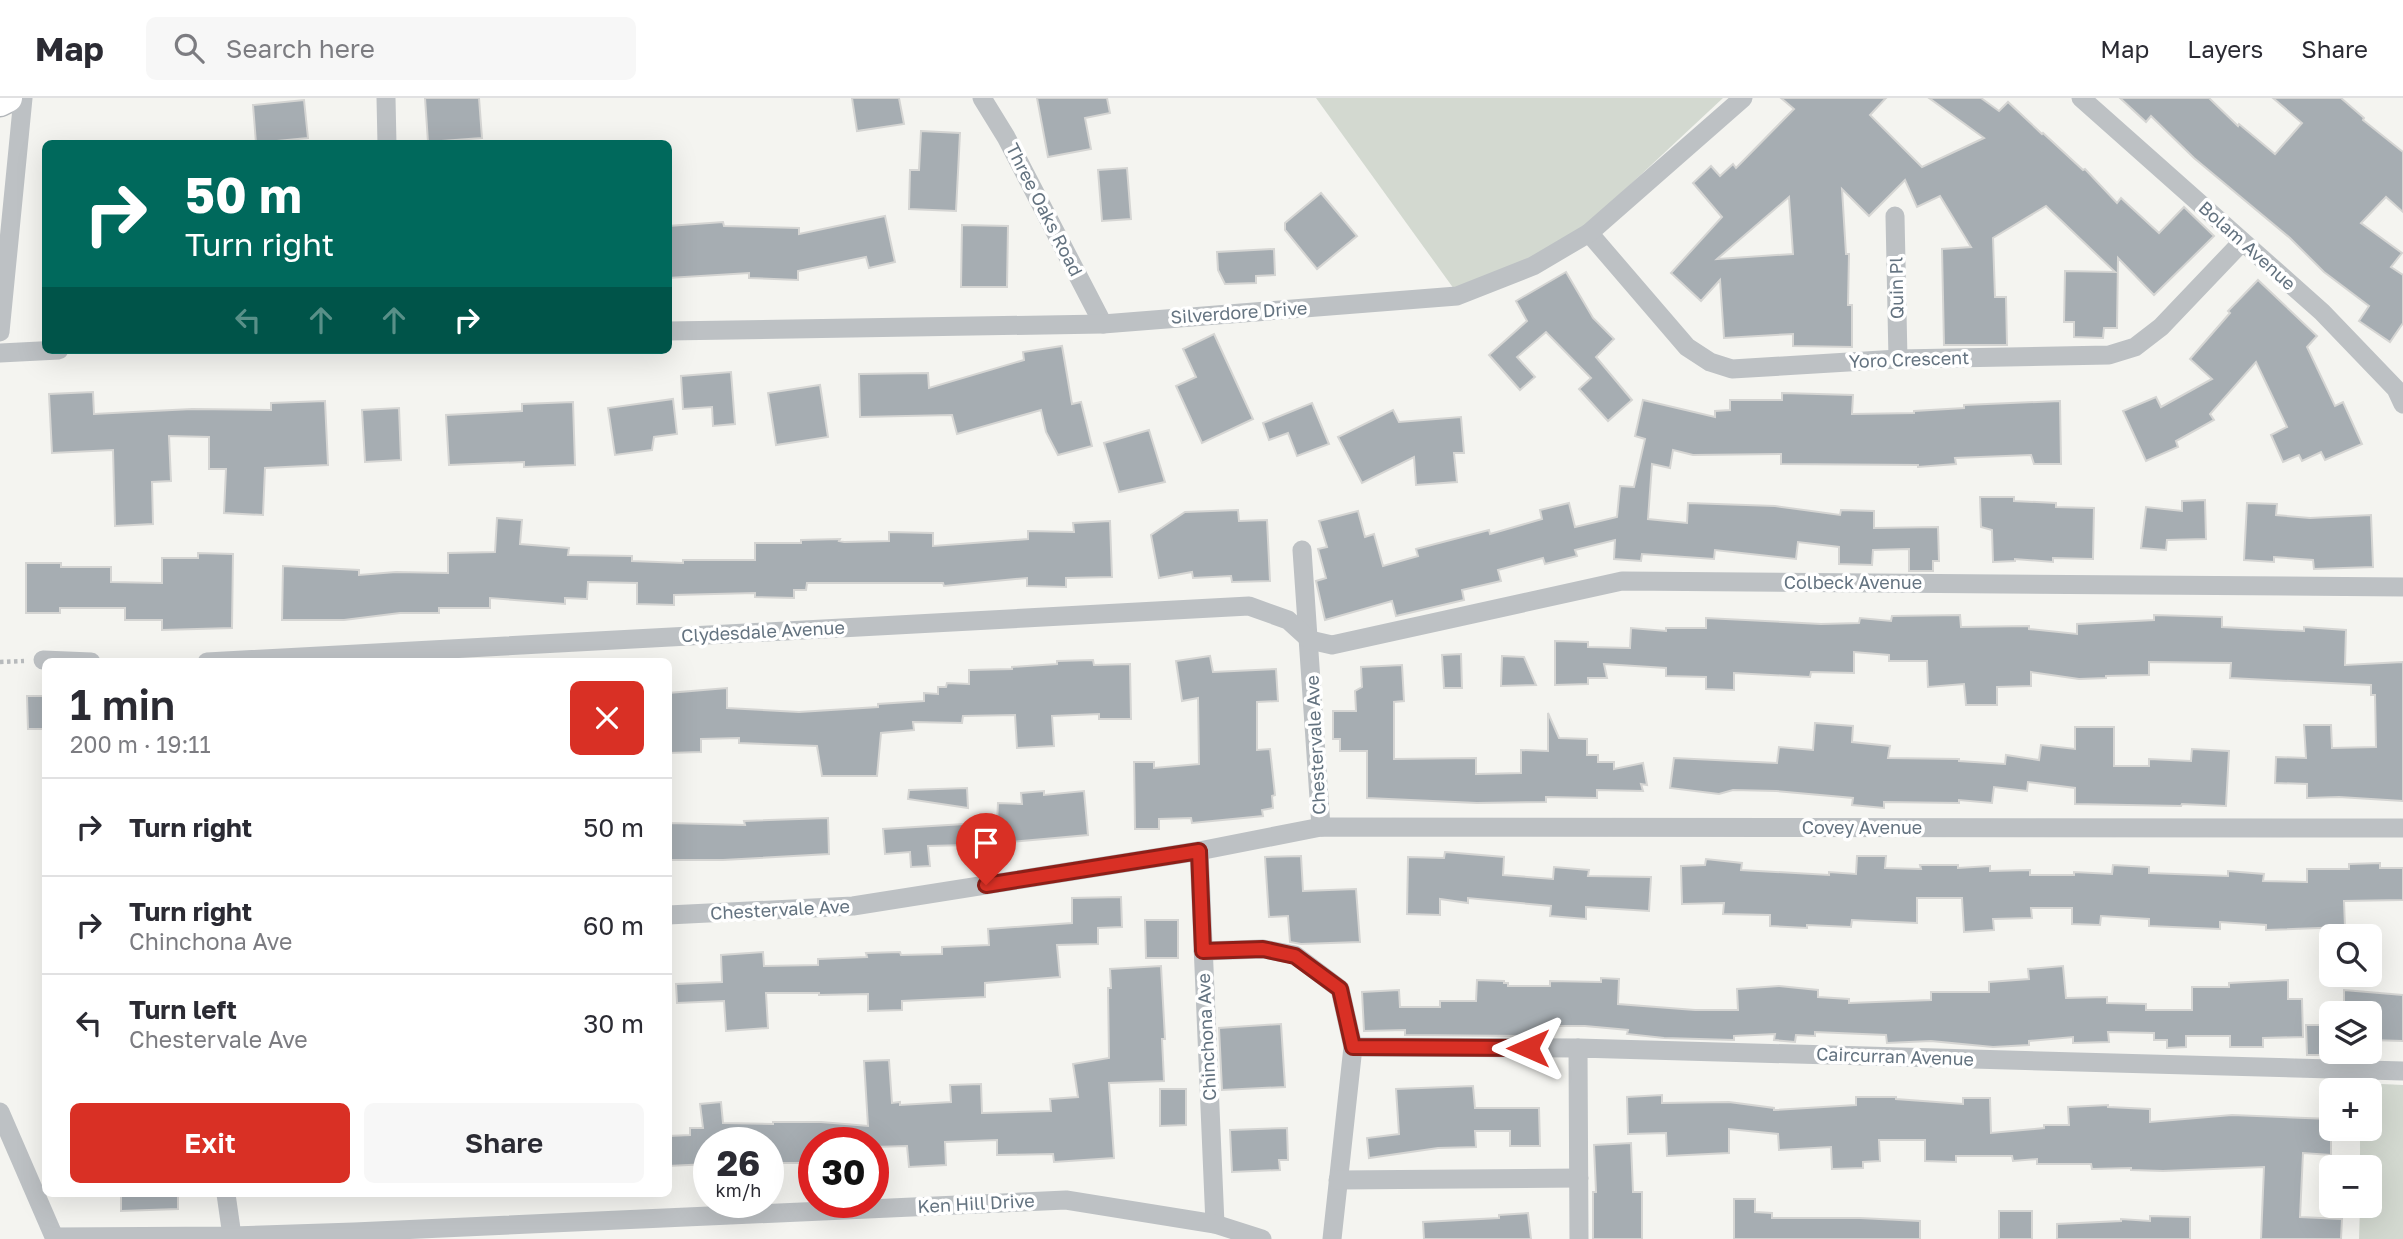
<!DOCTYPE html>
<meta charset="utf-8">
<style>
:root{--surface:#fff;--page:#f7f7f7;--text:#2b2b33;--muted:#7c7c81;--line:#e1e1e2;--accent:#d93025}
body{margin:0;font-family:"Golos Text",sans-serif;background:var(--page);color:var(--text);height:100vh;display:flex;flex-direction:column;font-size:26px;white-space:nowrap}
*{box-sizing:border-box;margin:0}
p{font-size:23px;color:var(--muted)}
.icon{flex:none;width:38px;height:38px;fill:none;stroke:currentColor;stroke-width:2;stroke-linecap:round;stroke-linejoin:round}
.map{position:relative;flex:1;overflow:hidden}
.panel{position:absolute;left:42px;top:560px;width:630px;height:539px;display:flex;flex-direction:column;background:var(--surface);border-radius:10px;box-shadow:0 7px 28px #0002}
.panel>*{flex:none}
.top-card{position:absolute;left:42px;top:42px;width:630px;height:214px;border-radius:10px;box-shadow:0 7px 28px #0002;background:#00695c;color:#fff;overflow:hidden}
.tools{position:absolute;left:2319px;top:826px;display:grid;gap:14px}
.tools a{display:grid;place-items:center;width:63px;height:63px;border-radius:10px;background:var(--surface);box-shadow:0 7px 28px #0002;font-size:35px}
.speed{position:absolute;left:693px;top:1029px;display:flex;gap:14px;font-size:35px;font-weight:700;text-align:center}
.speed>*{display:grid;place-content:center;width:91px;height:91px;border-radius:50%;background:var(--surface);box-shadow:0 7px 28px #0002;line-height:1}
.speed small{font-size:18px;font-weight:400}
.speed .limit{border:10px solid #d22;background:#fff;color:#111}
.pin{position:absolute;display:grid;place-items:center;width:60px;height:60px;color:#fff;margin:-72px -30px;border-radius:50% 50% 50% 0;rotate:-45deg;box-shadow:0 0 7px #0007}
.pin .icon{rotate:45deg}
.me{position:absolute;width:77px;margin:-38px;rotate:270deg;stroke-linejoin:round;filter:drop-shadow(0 0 5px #0008)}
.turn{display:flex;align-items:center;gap:24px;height:147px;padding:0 28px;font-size:32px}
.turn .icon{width:91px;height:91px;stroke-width:2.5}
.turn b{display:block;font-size:49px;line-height:60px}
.lanes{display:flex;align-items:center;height:66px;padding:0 28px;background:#0003;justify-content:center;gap:35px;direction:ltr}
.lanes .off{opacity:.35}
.round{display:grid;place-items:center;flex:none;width:74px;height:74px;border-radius:10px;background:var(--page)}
.overview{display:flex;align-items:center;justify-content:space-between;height:119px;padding:0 28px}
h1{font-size:42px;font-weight:600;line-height:52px}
.action{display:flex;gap:14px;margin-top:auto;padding:14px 28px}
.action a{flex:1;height:80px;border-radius:10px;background:var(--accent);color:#fff;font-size:28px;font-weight:600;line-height:80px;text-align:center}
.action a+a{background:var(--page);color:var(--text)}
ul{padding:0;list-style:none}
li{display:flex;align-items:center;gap:21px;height:98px;padding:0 28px;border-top:2px solid var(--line)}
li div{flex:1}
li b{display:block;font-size:26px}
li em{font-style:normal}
header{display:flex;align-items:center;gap:42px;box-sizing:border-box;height:98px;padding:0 35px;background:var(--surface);border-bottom:2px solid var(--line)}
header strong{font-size:33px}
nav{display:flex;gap:38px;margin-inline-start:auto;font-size:24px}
.search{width:490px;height:63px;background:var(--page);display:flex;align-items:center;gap:18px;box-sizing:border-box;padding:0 24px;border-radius:10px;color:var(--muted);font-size:26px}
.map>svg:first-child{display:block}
.green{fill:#d3d9d0}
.building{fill:#a6adb2;stroke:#d5d5d3;stroke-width:2;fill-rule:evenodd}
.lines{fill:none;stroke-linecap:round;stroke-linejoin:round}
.secondary-casing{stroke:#b2b6ba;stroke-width:31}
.path{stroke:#b7babc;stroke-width:4.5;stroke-dasharray:3.5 3.5;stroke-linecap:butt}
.street{stroke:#bdc1c4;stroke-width:19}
.secondary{stroke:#fff;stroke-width:28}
.route-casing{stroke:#8d1f18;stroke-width:18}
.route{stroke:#d93025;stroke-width:12}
.labels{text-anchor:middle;stroke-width:7;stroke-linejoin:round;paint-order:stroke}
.street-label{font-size:18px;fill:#647380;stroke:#fff}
</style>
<header>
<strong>Map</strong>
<div class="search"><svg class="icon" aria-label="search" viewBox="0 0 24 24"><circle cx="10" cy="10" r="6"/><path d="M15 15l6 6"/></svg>Search here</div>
<nav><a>Map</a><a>Layers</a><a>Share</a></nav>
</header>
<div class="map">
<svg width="2403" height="1141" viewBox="0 0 2403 1141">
<rect width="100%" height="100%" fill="#f4f4f0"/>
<!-- green -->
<g class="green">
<path d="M1316,0h407l-136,127 -57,33 -76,31z"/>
<path d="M2360,985l43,2v154h-44l1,-33h10v-39h-10v-38h10v-39h-10z"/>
</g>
<!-- building -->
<g class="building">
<path d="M425,0h54l3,40 -54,4z"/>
<path d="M852,0h47l5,26 -47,7z"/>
<path d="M1037,0h70l3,15 -25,5 6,31 -43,8z"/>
<path d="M1781,0h105l-16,17 52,52 62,-29 -55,-40h52l18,13 9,-9 34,32 1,-1 40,37 2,-1 32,34 4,-5 38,35 25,-26 30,29 -60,59 -36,-37 -1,70h-13l-1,10 -29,-1v-15h-10l1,-51 50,1 -69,-66 -53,32 2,59h11l1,48h-63l-2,-96 29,-2 -31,-51 -23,11 -12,-27 -36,36 -27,-27 4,65h3l-1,51h4v42l-59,-1v-12l-69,4 -4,-58 -19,21 -30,-28 51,-56 -29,-34 18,-17 9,10 13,-12 3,4 58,-59zM1789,99l4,57 -76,5z"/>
<path d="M2120,0h89l29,28 1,-2 36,30 27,-31 -29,-25h68l23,20 -1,2 40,32v60l-17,-15 -25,26 41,30 -11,14 12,8v48l-13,19 -31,-21 10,-15 -45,-34 -34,-34 -96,-80 -43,-42 -5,6z"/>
<path d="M304,2l4,38 -52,5 -3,-38z"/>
<path d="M921,33l39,2 -4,78 -47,-2 1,-39h9z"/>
<path d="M1127,70l4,51 -29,2 -4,-51z"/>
<path d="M1321,95l36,43 -40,33 -32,-39v-7z"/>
<path d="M885,118l10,46 -26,6 -3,-11 -68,14v9l-49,-2v-5l-81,5v-52l55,-4 1,4 75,2v6z"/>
<path d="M962,127l46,1 -1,61h-46z"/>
<path d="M1274,151l1,26 -19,1v7l-31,1 -7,-14 -1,-18z"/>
<path d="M1566,174l27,46 21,21 -18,18 36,43 -24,21 -29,-32 12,-11 -45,-46 -29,25 18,20 -15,13 -31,-35 38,-34 -11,-20z"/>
<path d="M2258,182l59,56 -10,11 28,59 8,-4 19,42 -37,16 -4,-8 -19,9 -3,-6 -16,7 -12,-27 16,-8 -31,-65 -46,52 4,6 -38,21 2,6 -32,14 -23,-50 33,-14 5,10 51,-28 -22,-20 40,-46 -2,-2z"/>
<path d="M1214,236l39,85 -51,24 -26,-57 20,-9 -13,-28z"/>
<path d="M1062,248l10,58 9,-2 11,44 -34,9 -12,-23 -5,-22 -84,24 -5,-19 -92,2 -1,-43 69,-1 1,15 95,-28 -1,-8z"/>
<path d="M731,274l4,52 -22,2 -1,-19 -29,2 -2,-33z"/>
<path d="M820,287l8,52 -52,8 -8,-52z"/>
<path d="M93,294l1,22 98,-5 79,1v-7l54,-2 3,64 -63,3 -2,47 -39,-2 2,-44h-17v-32l-40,-1 2,45 -19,1 1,42 -38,2 -2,-76 -61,3 -3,-59z"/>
<path d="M1782,295l71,2 -1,19 62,-1v-2l50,-3v-3l96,-4 1,63h-27l-3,-9 -76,3 1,6 -38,3v-2l-137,-1v-10l-88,1 -20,-5 -3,18 -18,-4 -4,55 39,4 1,-20 87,3 65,9 1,-5 33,1v17l64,-1 1,34h-6v10h-24v-22l-36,1 -1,15 -33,-1v-17l-41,-5 -2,17 -81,-9 -1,9 -72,-5 -1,7 -27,-2 1,-19 -40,10 2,6 -32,8 -2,-6 -45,12 3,11 -39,9 2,10 -68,16 -4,-15 -67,19 -9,-39 10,-3 -8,-29 9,-2 -8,-26 39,-10 7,26 9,-3 9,32 35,-10 -2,-7 73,-19 1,4 52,-15 -2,-9 29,-7 6,24 42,-10 3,-31 14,1 11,-48 -10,-3 8,-36 72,17v-6l15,-1v-10h52z"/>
<path d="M673,301l4,35 -23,3 -2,13 -37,5 -7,-47z"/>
<path d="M573,304l2,63 -51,2v-5l-75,3 -3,-50 76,-4v-7z"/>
<path d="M1312,305l17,41 -32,12 -9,-23 -19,7 -6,-17z"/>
<path d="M399,310l2,52 -36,2 -3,-52z"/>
<path d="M1393,312l6,12 62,-5 3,36h-10l3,29 -41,3 -2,-28 -52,26 -24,-46z"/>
<path d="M1149,332l16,52 -46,10 -15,-49z"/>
<path d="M1980,399h34v4l42,2v4l38,1 -1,51 -40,-1v4l-38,-3v2l-22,1 -1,-32 -11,-3z"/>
<path d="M2205,402l1,39 -39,1 -1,10 -25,-2 5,-41 36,4v-10z"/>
<path d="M2247,405l30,1 -1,11 34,3 61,-3 2,52 -59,2 -1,-9 -39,-3v5l-30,-2z"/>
<path d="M1238,412l1,11 28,-1 3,61 -38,1 -1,-6 -38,2 -1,-6 -33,6 -8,-43 34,-23z"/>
<path d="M497,420l25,2 -2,24 49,4 -1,7 64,1v5l51,2v-3h72v-17h46v-3l39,-1 -1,2 5,1 45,-1v-9l44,1v13l95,-7v-8l46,1 -1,-9 37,-2 2,56 -46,1v9l-39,-1v-8l-83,8 -1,-3h-136l-1,7h-12v8l-39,-1v-4l-81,2v10l-37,-1v-21l-49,-1 -1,17 -22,-1v6l-75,-6v10h-51v5h-39l-56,7h-62l1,-54 76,4v5l37,-3 52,1v-20l47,-1z"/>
<path d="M198,455l35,1 -1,74 -70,2v-10h-37v-12h-65v5h-34v-50h35v4h50v15l51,1v-25h36z"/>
<path d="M1960,517l1,12 68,-1v3l48,5v-10l77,-4v-5l68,2v10l82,4v-4l42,3 -1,35 58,-3v139l-64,-4 -32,1v-14l-32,-1 1,-26 30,1 -2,-33h27l1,23 44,-1 -1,-52h-4v-10l-141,-7 1,-15 -82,-1v13l-43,1v2l-27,1 -48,-7v14l-34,1v18h-31l-2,-21 -36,3 -1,-26h-38v-6l-35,-3v21l-43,-1 -1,5 -76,-4v17l-28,-1v-12l-40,-1v-8l-62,-4 3,14h-19v6l-33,1v-44l33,1v5l42,1 1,-20 35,3v-3h40v-10l115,6 38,-1 1,-5 31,3 1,-5z"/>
<path d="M1461,556l1,34h-18l-2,-33z"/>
<path d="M1210,558l3,16 63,-3 2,32 -21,1v48l13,-1 5,46 -3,1 1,12 -11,2 1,6 -71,7 -1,-5 -32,1v10h-24l-1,-67h20v6l45,-4 -1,-66 -16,3 -6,-40z"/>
<path d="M1502,558l22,1 12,28 -35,1z"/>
<path d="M1093,562l1,5 36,-1 1,55h-32v-5l-47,2 2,30 -37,2 -2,-33 -52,1 -1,7 -49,-1 1,8 -33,3 -4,43h-55l-5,-30 -78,-3v-5l-38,1v13l-33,1v-60l59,-5v20l72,4 79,-5v-3l46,-3v-8l14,1v-7h8l1,-4 22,1v-14l43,-1v-2l45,-3v-3z"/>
<path d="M1402,567l2,36 -10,1v57l82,-1v16l45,-1v-23l27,1v-38l11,25 28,1v16h11v7h16v7l29,-6 4,22 -6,-1 2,7 -46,-1v8l-51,-1v5l-69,1 -110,-5v-47h-27v-12h-7v-28h23l-1,-20 7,-4 -1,-20z"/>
<path d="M27,598h19v33h-18z"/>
<path d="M1815,625l38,3 -1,16 38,4 -2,12 71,1v2l46,3 1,-9 33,5 2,-15 34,4v-22h39v39h35v-7l42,2 1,-12 37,2 -3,55 -44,-2 -1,2 -106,-2v-16l-47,-6 -1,9 -33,-4 -2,16 -33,-3v3l-75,-1v6l-32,-3 1,-7 -77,-7 -43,-1 -14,4 -49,-6 4,-30 103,5 2,-16 34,3z"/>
<path d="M967,690l1,20 -60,-9 1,-9z"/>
<path d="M1044,693v4l40,-4 4,44 -79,7 -40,-1v4l-41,1 2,20 -19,1 -1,-15 -25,2 -2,-25 114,-7 1,-19 24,1 -1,-11z"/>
<path d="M828,720l1,36 -106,6h-55v-37l77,2 -1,-4z"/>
<path d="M1445,754l59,5 -1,18 50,4 1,-12 35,3 -1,6 63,1 -2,34 -63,-4v12l-36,-3 1,-10 -83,-8v5l-28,-4v16l-33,-1 1,-57 36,1z"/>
<path d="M1301,758l2,35 53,-2 4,53 -59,2 -11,-2 -2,-26 -19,1 -4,-60z"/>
<path d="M1857,758h29l-1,12 36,1 -1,-4h38v3l32,-2v5l40,-1v5h44v-3l38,2 1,-9 36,2v6l79,3v-5l36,3 -1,7 44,1v-13h42v-5l31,-1v5h23v32l-59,1 1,26 -79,3v-5l-46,-3v7l-71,-3v-7l-48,-3 -1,9 -28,-1v-16h-41l1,10 -39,1 1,11 -30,2 -2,-34h-45v25l-65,-3 -1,7 -44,-2v3l-37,-2v-11l-47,-1 1,-11 -42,1 -1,-38 24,-1 1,-6 36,4 -1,7 88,5v-3l27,2z"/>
<path d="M1121,799l1,30 -24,1v16l-41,1 3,32 -75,6v14l-83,4v9l-34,1v-17l-49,1v-2h-53l2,35 -42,3 -2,-30 -47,2 -1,-19 46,-2 -1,-27 42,-3 1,14 54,-1v-6l49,-2 -1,-4 34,-1 1,3 41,-1v-7l47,-2 -1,-16 84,-6v-25z"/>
<path d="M1145,822h33v38h-32z"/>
<path d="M1161,868l4,73h-3l2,42 -55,2 5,75 -60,4 -1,-8 -56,1v-15l-52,2 1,23 -37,2 -2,-21 -34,1v-4h-59v20h-41v-2h-5v-18h-59v21l-41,2v-30l22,-1v-7h13l-3,-24 21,-2 2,21 50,1v-2h48l47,4 -4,-65 25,-1 3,43 8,-1v3l51,-3 -1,-17 31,-1 1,29 69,-2 -1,-12 28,-2 -5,-33 36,-6 -1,-70h3l-1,-19z"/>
<path d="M2063,868l3,32 41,-1v6l39,1v6h46v-23h37v-4l59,-3v19h14l1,38 -40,1v9h-33v-11h-44v11l-19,1v-8h-13v-7l-46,-1 1,10 -36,1v-6l-44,4v4l-36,2 -62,-6 -44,2 -1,-8 -71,-3v4l-19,-1 -1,7 -21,-2 1,-6 -41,2v4l-70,-2 -37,-4 1,-4 -43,-4h-42v10l-138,-1v-5l-41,1 -2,-39 37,-2 1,17h40v-6h36l1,-21 27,1v2h4v3h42v-5l51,1v-4l18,1 -1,25 77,6h43l-1,-21 42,-3 39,4v7l31,2v4l82,-3v-8h58v-10l40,-3 -1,-10z"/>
<path d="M2344,892l59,5v46l-33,-1v-27h-26z"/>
<path d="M1281,926l4,63 -63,3 -3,-62z"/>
<path d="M2306,927h25v30h-24z"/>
<path d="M1473,988l2,22h64l1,38h-30v-15h-35l1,16 -38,1 -69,10 -2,-20 32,-4 -3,-45z"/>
<path d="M1160,991h26v36l-26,1z"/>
<path d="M1662,997v8l67,-1 45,6v2l82,-5v-8h40v2l67,5v-6h27l1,35 53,-5v-3h25l-1,-18 40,-2v2l42,2v13l82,-7 99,4v36l-28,-2 -3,64 42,2 -1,20h-80l3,-72 -101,4 -32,-1v-2l-39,1 -1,-5h-54v-5l-24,2 -1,-5h-56v6l-31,-1v-21h-46l1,21 -17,1v6l-31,1 -1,-22 -52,3 -1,-16 -49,-5v24l-62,3 -1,-23 -38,1 -1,-37z"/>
<path d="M1287,1030l1,32h-9l1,10 -48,2 -2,-42z"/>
<path d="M1631,1045l2,49h9v47h-49v-47h3l-2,-47z"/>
<path d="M121,1096h57v15l-57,2z"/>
<path d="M1734,1101h21v13l17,1v5h88l60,3v18h-186z"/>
<rect x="1999" y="1113" width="33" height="28"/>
<path d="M1528,1115l3,26h-107l-1,-17 76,-4v-3z"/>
<path d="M2150,1118l40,1v22h-133v-15l64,-3v-2l29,2z"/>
</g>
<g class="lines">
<defs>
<path id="secondary" d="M0,4l8,-4"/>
</defs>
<!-- secondary casing -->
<use href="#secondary" class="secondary-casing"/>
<!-- path -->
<path class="path" d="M0,564l24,-1"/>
<!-- street -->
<g class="street">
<path d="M386,0l1,46"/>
<path d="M982,0l24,39 97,187"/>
<path d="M2081,0l241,214 74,77 7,15"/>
<path d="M1895,118l3,143"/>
<path d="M1589,135l98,114 23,15 22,7 166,-10 211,-4 26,-8 26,-20 81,-85"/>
<path d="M668,233l435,-7 354,-28 76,-30 56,-33 154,-135"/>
<path d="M0,234l23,-234"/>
<path d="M0,255l59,-3"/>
<path d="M1302,452l19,277"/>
<path d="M43,562l48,2"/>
<path d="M207,564l1042,-56 39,14 22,20 22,5 290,-64 781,6"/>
<path d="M1199,753l16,373"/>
<path d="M668,817l185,-9 346,-55 122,-24 1082,1"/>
<path d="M1203,853l60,-2 32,6 45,34 13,58 -21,192"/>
<path d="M1353,949l225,1"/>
<path d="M0,1014l55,127"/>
<path d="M1338,1082l241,-2"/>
<path d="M226,1096l6,42"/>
<path d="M55,1139l177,-1 122,-4 712,-32 149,24 47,15"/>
<path d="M1579,1141l-1,-191 825,23"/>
</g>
<!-- secondary -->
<use href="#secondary" class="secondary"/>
</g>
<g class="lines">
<defs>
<path id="route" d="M986,787l213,-34 4,100 60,-2 32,7 45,33 13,58 175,1"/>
</defs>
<!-- route casing -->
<use href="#route" class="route-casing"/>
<!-- route -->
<use href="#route" class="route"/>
</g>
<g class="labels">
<!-- street labels -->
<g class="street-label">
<text transform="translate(1044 112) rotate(63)" y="6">Three Oaks Road</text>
<text transform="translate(2247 148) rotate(42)" y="6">Bolam Avenue</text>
<text transform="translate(1897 190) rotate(-91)" y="6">Quin Pl</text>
<text transform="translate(1239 215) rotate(-4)" y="6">Silverdore Drive</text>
<text transform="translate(1909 262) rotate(-2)" y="6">Yoro Crescent</text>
<text x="1853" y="491">Colbeck Avenue</text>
<text transform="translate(763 534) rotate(-3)" y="6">Clydesdale Avenue</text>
<text transform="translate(1316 647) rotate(-93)" y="6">Chestervale Ave</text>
<text x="1862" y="736">Covey Avenue</text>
<text transform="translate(780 812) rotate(-3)" y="6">Chestervale Ave</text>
<text transform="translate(1207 939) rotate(-93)" y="6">Chinchona Ave</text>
<text transform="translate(1895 959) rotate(2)" y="6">Caircurran Avenue</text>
<text transform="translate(976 1106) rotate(-3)" y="6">Ken Hill Drive</text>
</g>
</g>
</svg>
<div class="tools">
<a><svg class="icon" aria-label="search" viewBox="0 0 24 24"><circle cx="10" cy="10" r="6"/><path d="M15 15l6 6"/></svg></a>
<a><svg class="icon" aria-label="layers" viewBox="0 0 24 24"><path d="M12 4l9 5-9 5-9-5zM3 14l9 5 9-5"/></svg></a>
<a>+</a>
<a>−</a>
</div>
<div class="speed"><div>26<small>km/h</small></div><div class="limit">30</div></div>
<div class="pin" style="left:986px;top:787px;background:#d93025"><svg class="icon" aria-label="arrive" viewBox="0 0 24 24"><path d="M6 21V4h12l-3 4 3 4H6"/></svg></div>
<svg class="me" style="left:1528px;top:950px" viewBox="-20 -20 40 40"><path d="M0-17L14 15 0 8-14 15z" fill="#d93025" stroke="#fff" stroke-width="4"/></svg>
<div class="top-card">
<div class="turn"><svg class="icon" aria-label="right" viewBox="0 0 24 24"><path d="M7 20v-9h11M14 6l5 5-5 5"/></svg><div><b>50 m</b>Turn right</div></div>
<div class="lanes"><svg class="icon off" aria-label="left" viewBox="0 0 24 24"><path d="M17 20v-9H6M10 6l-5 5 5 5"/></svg><svg class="icon off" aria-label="ahead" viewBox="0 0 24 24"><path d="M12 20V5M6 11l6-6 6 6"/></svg><svg class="icon off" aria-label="ahead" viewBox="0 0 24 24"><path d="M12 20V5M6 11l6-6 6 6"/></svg><svg class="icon" aria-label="right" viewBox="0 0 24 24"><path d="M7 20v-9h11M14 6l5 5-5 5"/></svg></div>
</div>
<section class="panel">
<div class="overview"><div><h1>1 min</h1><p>200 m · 19:11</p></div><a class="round" style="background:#d93025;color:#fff"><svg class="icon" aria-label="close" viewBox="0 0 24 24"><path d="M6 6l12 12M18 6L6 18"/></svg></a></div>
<ul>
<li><svg class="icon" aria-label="right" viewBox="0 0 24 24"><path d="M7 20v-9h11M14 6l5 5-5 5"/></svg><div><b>Turn right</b></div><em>50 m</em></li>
<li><svg class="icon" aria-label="right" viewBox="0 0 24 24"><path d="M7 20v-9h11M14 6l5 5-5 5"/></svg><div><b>Turn right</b><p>Chinchona Ave</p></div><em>60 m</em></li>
<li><svg class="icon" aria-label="left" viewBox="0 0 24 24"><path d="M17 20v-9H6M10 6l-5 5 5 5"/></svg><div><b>Turn left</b><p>Chestervale Ave</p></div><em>30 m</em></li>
</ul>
<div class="action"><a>Exit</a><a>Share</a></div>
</section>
</div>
